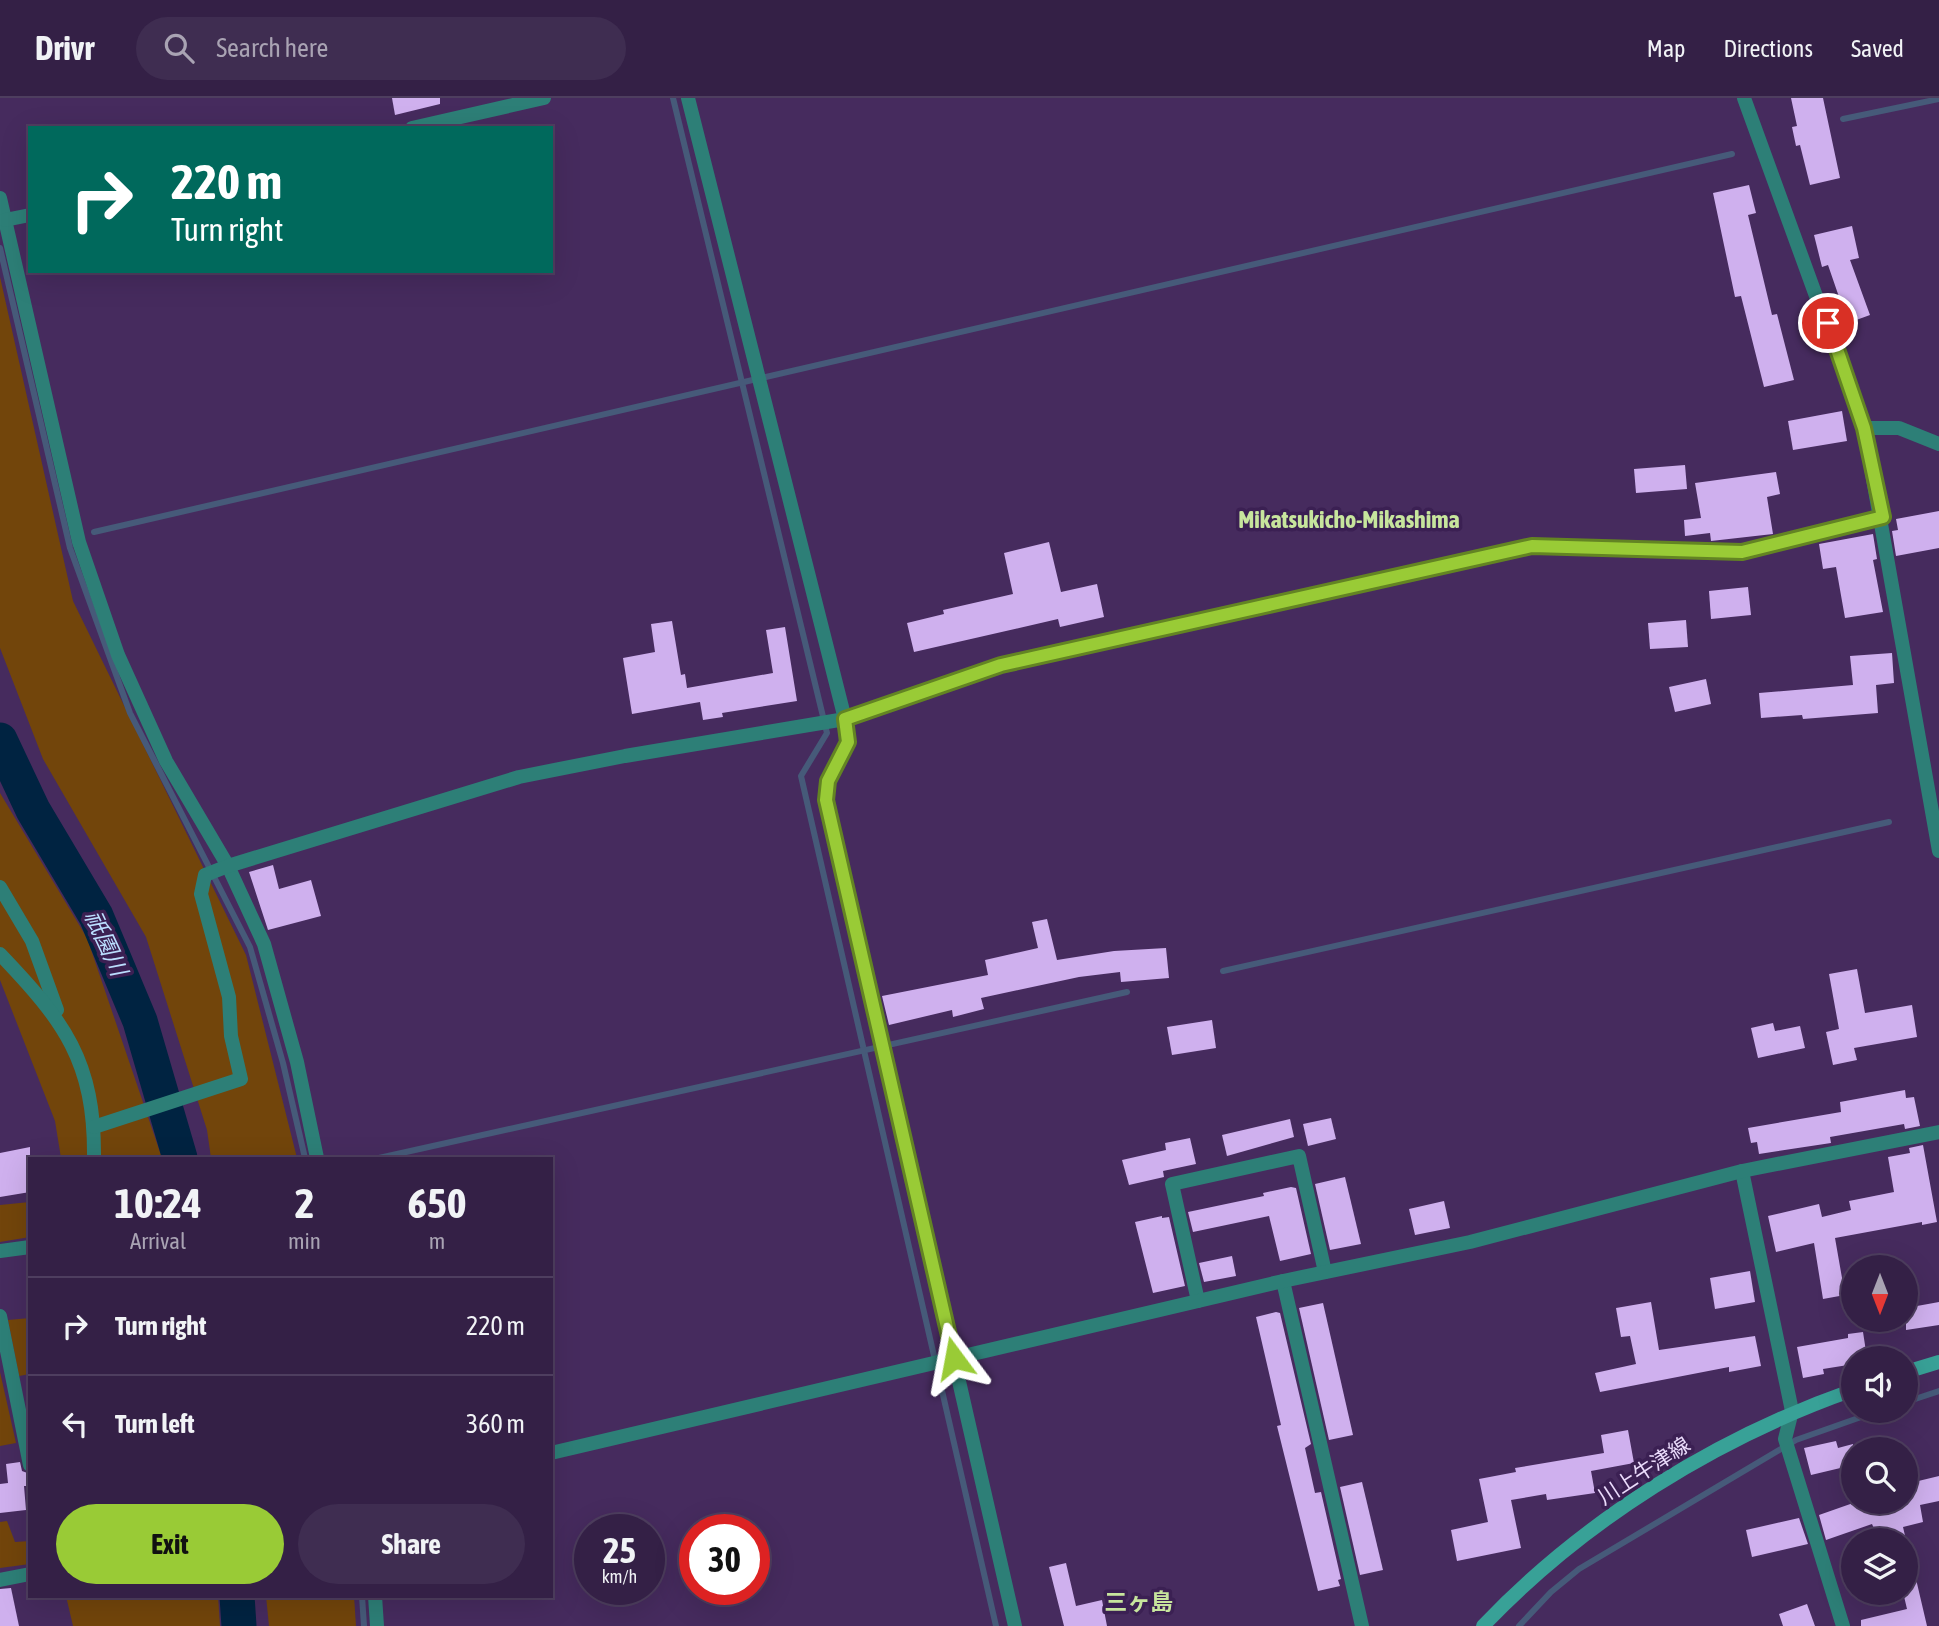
<!DOCTYPE html>
<meta charset="utf-8">
<style>
:root{--surface:#342046;--page:#3f2d51;--text:#f1f3f6;--muted:#a9a3b3;--line:#4e3e5f;--accent:#99cb36}
body{margin:0;font-family:"Asap Condensed","Noto Sans JP",sans-serif;background:var(--page);color:var(--text);height:100vh;display:flex;flex-direction:column;font-size:26px;white-space:nowrap}
*{box-sizing:border-box;margin:0}
p{font-size:23px;color:var(--muted)}
.icon{flex:none;width:38px;height:38px;fill:none;stroke:currentColor;stroke-width:2;stroke-linecap:round;stroke-linejoin:round}
.map{position:relative;flex:1;overflow:hidden}
.drawer{position:absolute;left:28px;top:1059px;width:525px;height:441px;display:flex;flex-direction:column;background:var(--surface);border-radius:0px;box-shadow:0 7px 28px #0002,0 0 0 2px var(--line)}
.drawer>*{flex:none}
.guide{position:absolute;left:28px;top:28px;width:525px;height:147px;border-radius:0px;box-shadow:0 7px 28px #0002,0 0 0 2px var(--line);background:#00695c;color:#fff;overflow:hidden}
.needle{width:46px;rotate:180deg}
.tools{position:absolute;left:1841px;top:1157px;display:grid;gap:14px}
.tools a{display:grid;place-items:center;width:77px;height:77px;border-radius:50%;background:var(--surface);box-shadow:0 7px 28px #0002,0 0 0 2px var(--line);font-size:35px}
.speed{position:absolute;left:574px;top:1416px;display:flex;gap:14px;font-size:35px;font-weight:700;text-align:center}
.speed>*{display:grid;place-content:center;width:91px;height:91px;border-radius:50%;background:var(--surface);box-shadow:0 7px 28px #0002,0 0 0 2px var(--line);line-height:1}
.speed small{font-size:18px;font-weight:400}
.speed .limit{border:10px solid #d22;background:#fff;color:#111}
.pin{position:absolute;display:grid;place-items:center;width:60px;height:60px;color:#fff;margin:-30px;border:4px solid #fff;border-radius:50%;box-shadow:0 2px 7px #0007}
.me{position:absolute;width:77px;margin:-38px;rotate:347deg;stroke-linejoin:round;filter:drop-shadow(0 0 5px #0008)}
.turn{display:flex;align-items:center;gap:24px;height:147px;padding:0 28px;font-size:32px}
.turn .icon{width:91px;height:91px;stroke-width:2.5}
.turn b{display:block;font-size:49px;line-height:60px}
.eta{display:flex;justify-content:space-evenly;align-items:center;height:119px;text-align:center}
.eta b{font-size:42px;font-weight:700;line-height:49px}
.action{display:flex;gap:14px;margin-top:auto;padding:14px 28px}
.action a{flex:1;height:80px;border-radius:42px;background:var(--accent);color:#111;font-size:28px;font-weight:700;line-height:80px;text-align:center}
.action a+a{background:var(--page);color:var(--text)}
ul{padding:0;list-style:none}
li{display:flex;align-items:center;gap:21px;height:98px;padding:0 28px;border-top:2px solid var(--line)}
li div{flex:1}
li b{display:block;font-size:26px}
li em{font-style:normal}
header{display:flex;align-items:center;gap:42px;box-sizing:border-box;height:98px;padding:0 35px;background:var(--surface);border-bottom:2px solid var(--line)}
header strong{font-size:33px}
nav{display:flex;gap:38px;margin-inline-start:auto;font-size:24px}
.search{width:490px;height:63px;background:var(--page);display:flex;align-items:center;gap:18px;box-sizing:border-box;padding:0 24px;border-radius:38px;color:var(--muted);font-size:26px}
.map>svg:first-child{display:block}
.green{fill:#72450b}
.lines{fill:none;stroke-linecap:round;stroke-linejoin:round}
.stream{stroke:#465a79;stroke-width:6}
.river{stroke:#002341;stroke-width:35}
.building{fill:#cfb0ee}
.street{stroke:#2d7f77;stroke-width:14}
.secondary{stroke:#38a197;stroke-width:14}
.route-casing{stroke:#638423;stroke-width:18}
.route{stroke:#99cb36;stroke-width:12}
.labels{text-anchor:middle;stroke-width:7;stroke-linejoin:round;paint-order:stroke}
.street-label{font-size:21px;fill:#ebdcfc;stroke:#3b2053}
.water-label{font-size:23px;font-style:italic;fill:#bbdefe;stroke:#3b2053}
.neighbourhood-label{font-size:23px;font-weight:bold;fill:#c7e59d;stroke:#3b2053}
.quarter-label{font-size:24px;font-weight:bold;fill:#c7e59d;stroke:#3b2053}
</style>
<header>
<strong>Drivr</strong>
<div class="search"><svg class="icon" aria-label="search" viewBox="0 0 24 24"><circle cx="10" cy="10" r="6"/><path d="M15 15l6 6"/></svg>Search here</div>
<nav><a>Map</a><a>Directions</a><a>Saved</a></nav>
</header>
<div class="map">
<svg width="1939" height="1528" viewBox="0 0 1939 1528">
<rect width="100%" height="100%" fill="#462b5e"/>
<!-- green -->
<g class="green">
<path d="M0,179l73,324 173,354 51,203h-86l-4,-28 -61,-193 -103,-178 -43,-111z"/>
<path d="M0,695l87,145 75,220h-101l-6,-37 -55,-141z"/>
<path d="M30,1104v35l-30,5v-37z"/>
<path d="M30,1220v56l-11,2 -11,-56z"/>
<path d="M0,1274l16,71 -16,3z"/>
<path d="M7,1423l8,21 15,-1v23l-30,4v-46z"/>
<path d="M66,1498h152l2,30h-147z"/>
<path d="M266,1498h88l2,30h-87z"/>
</g>
<g class="lines">
<!-- stream -->
<g class="stream">
<path d="M673,0l154,635 -26,43 195,850"/>
<path d="M1843,21l96,-20"/>
<path d="M0,150l70,300 60,165 120,234 33,116 22,95"/>
<path d="M94,434l1638,-378"/>
<path d="M1223,873l666,-149"/>
<path d="M379,1060l748,-166"/>
<path d="M1906,1304l33,-11"/>
<path d="M362,1498l2,30"/>
<path d="M1519,1528l32,-34 28,-23 217,-129 85,-30"/>
</g>
<!-- river -->
<g class="river">
<path d="M0,642l33,70 63,106 44,105 40,137"/>
<path d="M237,1498l2,30"/>
</g>
</g>
<!-- building -->
<g class="building">
<path d="M392,0h48v6l-45,11z"/>
<path d="M1791,0h32l17,80 -30,7 -10,-40 -4,1 -4,-19 5,-1z"/>
<path d="M1749,87l7,28 -8,2 24,100 5,-1 17,66 -30,7 -23,-91 -6,1 -22,-104z"/>
<path d="M1852,128l7,32 -9,2 20,55 -22,8 -20,-58 -6,2 -8,-32z"/>
<path d="M1842,313l5,30 -54,9 -5,-29z"/>
<path d="M1685,367l2,24 -51,4 -2,-24z"/>
<path d="M1776,374l4,22 -13,3 6,37 -62,7 -1,-8 -25,3 -1,-16 17,-2 -6,-35z"/>
<path d="M1939,413v37l-43,8 -4,-25 6,-1 -2,-11z"/>
<path d="M1873,436l4,25 -4,1 10,52 -38,6 -9,-51 -13,2 -4,-25z"/>
<path d="M1049,444l12,50 36,-8 7,33 -44,10 -2,-8 -144,33 -7,-29 37,-9 -1,-4 70,-16 -9,-41z"/>
<path d="M1748,489l3,28 -40,4 -2,-28z"/>
<path d="M1686,522l2,27 -38,2 -2,-26z"/>
<path d="M672,523l9,54 4,-1 2,14 86,-15 -7,-43 19,-3 12,74 -75,12 1,4 -20,3 -3,-18 -68,12 -9,-56 32,-6 -4,-28z"/>
<path d="M1892,555l2,30 -18,2 2,28 -75,6 -1,-4 -41,3 -2,-25 94,-8 -3,-29z"/>
<path d="M1706,581l5,25 -36,8 -6,-25z"/>
<path d="M273,767l6,24 32,-9 10,36 -53,14 -19,-58z"/>
<path d="M1047,821l10,41 57,-9 52,-3 3,30 -48,4 -1,-10 -41,5 -98,21 3,11 -31,8 -1,-7 -63,15 -7,-29 106,-21 -3,-15 53,-12 -6,-26z"/>
<path d="M1857,871l8,44 47,-8 5,32 -63,11 3,12 -24,5 -7,-33 13,-3 -10,-55z"/>
<path d="M1212,922l4,28 -44,7 -5,-28z"/>
<path d="M1773,925l2,8 25,-5 5,22 -47,10 -7,-30z"/>
<path d="M1905,992l1,8 8,-1 6,29 -15,3 -1,-5 -74,13 1,6 -72,11 -2,-12 -6,1 -3,-15 93,-16 -1,-10z"/>
<path d="M1331,1020l5,21 -28,7 -5,-22z"/>
<path d="M1290,1021l4,18 -67,19 -5,-21z"/>
<path d="M1190,1040l6,26 -33,7 1,6 -35,8 -7,-25 44,-10 -1,-7z"/>
<path d="M1923,1047l14,77 -15,3v-3l-87,16 10,57 -22,4 -9,-56 -38,9 -8,-36 51,-12 3,13 29,-7 -2,-9 45,-9 -6,-35 22,-4 -1,-5z"/>
<path d="M30,1049v45l-30,5v-44z"/>
<path d="M1345,1079l16,67 -31,6 -15,-66z"/>
<path d="M1291,1089l5,1 15,66 -31,7 -11,-45 -76,16 -5,-20 76,-16 -1,-3z"/>
<path d="M1444,1103l6,27 -35,7 -6,-26z"/>
<path d="M1162,1118v2l7,-1 16,69 -32,7 -18,-71z"/>
<path d="M1232,1158l4,20 -32,6 -5,-19z"/>
<path d="M1750,1173l5,31 -40,7 -5,-31z"/>
<path d="M1651,1204l8,48 96,-14 6,30 -32,6v-5l-129,25 -5,-19 41,-9 -6,-28 -9,1 -5,-29z"/>
<path d="M1939,1204v23l-33,5v-22z"/>
<path d="M1323,1205l30,132 -24,5 -30,-132z"/>
<path d="M1276,1214l4,1 31,131 -6,4 10,45 6,-1 20,87 -3,1 2,6 -22,5 -41,-165 4,-1 -25,-108z"/>
<path d="M1863,1234l4,26h-14l-5,7 -25,4 1,5 -21,4 -6,-31 51,-9v-4z"/>
<path d="M1628,1332l6,33 -43,8 4,22 -48,7 -1,-6 -35,6 10,48 -64,13 -6,-31 37,-8 -9,-43 37,-7 -1,-4 89,-15 -3,-18z"/>
<path d="M1836,1343l2,7 15,-4v21l-42,10 -7,-27z"/>
<path d="M20,1364l2,9 8,3v12h-6l2,24 -26,3v-29l8,-1 -2,-19z"/>
<path d="M1939,1378v25l-19,4 3,17 -20,5 3,13h-27l-7,-16 -46,16 -7,-25 37,-13h50v-18z"/>
<path d="M1362,1384l21,88 -23,5 -20,-88z"/>
<path d="M1799,1420l9,26 -56,13 -6,-27z"/>
<path d="M1912,1464l15,64h-66v-6l46,-11 -4,-17 3,-29z"/>
<path d="M1066,1465l10,43 26,-6 5,26h-43l-15,-59z"/>
<path d="M11,1490l8,38h-19v-37z"/>
<path d="M1807,1506l8,22h-32l-4,-12z"/>
</g>
<g class="lines">
<!-- street -->
<g class="street">
<path d="M688,0l157,621 3,23 -20,39 -2,19 189,826"/>
<path d="M1744,0l120,330"/>
<path d="M412,30l132,-30"/>
<path d="M0,100l79,344 39,113 48,106 62,105 36,78 33,118 20,96"/>
<path d="M5,122l25,-5"/>
<path d="M1939,346l-40,-16h-35l75,423"/>
<path d="M0,789l32,54 25,69"/>
<path d="M0,856c64,67 95,107 94,204"/>
<path d="M94,1029l147,-48 -10,-43 -2,-39 -28,-103 4,-19 23,-9 291,-89 106,-21 220,-37 156,-54 531,-119 210,6 141,-35"/>
<path d="M1742,1073l50,240 -7,28 58,187"/>
<path d="M0,1153l30,-4"/>
<path d="M1283,1183l79,345"/>
<path d="M1198,1203l-26,-117 127,-28 26,116"/>
<path d="M0,1218l30,149"/>
<path d="M551,1355l732,-172 187,-39 272,-71 197,-39"/>
<path d="M0,1482l30,-6"/>
<path d="M375,1498l2,30"/>
</g>
<!-- secondary -->
<g class="secondary">
<path d="M1906,1274l33,-10"/>
<path d="M1483,1528c101,-106 233,-188 370,-236"/>
</g>
</g>
<g class="lines">
<defs>
<path id="route" d="M954,1260l-128,-558 2,-19 20,-39 -3,-23 156,-54 531,-119 210,6 141,-35 -19,-89 -36,-105"/>
</defs>
<!-- route casing -->
<use href="#route" class="route-casing"/>
<!-- route -->
<use href="#route" class="route"/>
</g>
<g class="labels">
<!-- street labels -->
<g class="street-label">
<text transform="translate(1644 1373) rotate(-33)" y="7">川上牛津線</text>
</g>
<!-- water labels -->
<g class="water-label">
<text transform="translate(106 845) rotate(65)" y="8">祇園川</text>
</g>
<!-- neighbourhood labels -->
<g class="neighbourhood-label">
<text x="1139" y="1512">三ヶ島</text>
</g>
<!-- quarter labels -->
<g class="quarter-label">
<text x="1349" y="430">Mikatsukicho-Mikashima</text>
</g>
</g>
</svg>
<div class="tools">
<a><svg class="needle" viewBox="-14 -14 28 28"><path d="M0-13l5 13h-10z" fill="#e53935"/><path d="M0 13l5-13h-10z" fill="#a9a3b3"/></svg></a>
<a><svg class="icon" aria-label="sound" viewBox="0 0 24 24"><path d="M4 9h4l5-4v14l-5-4H4zM17 9q2 3 0 6"/></svg></a>
<a><svg class="icon" aria-label="search" viewBox="0 0 24 24"><circle cx="10" cy="10" r="6"/><path d="M15 15l6 6"/></svg></a>
<a><svg class="icon" aria-label="layers" viewBox="0 0 24 24"><path d="M12 4l9 5-9 5-9-5zM3 14l9 5 9-5"/></svg></a>
</div>
<div class="speed"><div>25<small>km/h</small></div><div class="limit">30</div></div>
<div class="pin" style="left:1828px;top:225px;background:#d93025"><svg class="icon" aria-label="arrive" viewBox="0 0 24 24"><path d="M6 21V4h12l-3 4 3 4H6"/></svg></div>
<svg class="me" style="left:954px;top:1260px" viewBox="-20 -20 40 40"><path d="M0-17L14 15 0 8-14 15z" fill="#99cb36" stroke="#fff" stroke-width="4"/></svg>
<div class="guide">
<div class="turn"><svg class="icon" aria-label="right" viewBox="0 0 24 24"><path d="M7 20v-9h11M14 6l5 5-5 5"/></svg><div><b>220 m</b>Turn right</div></div>
</div>
<section class="drawer">
<div class="eta">
<div><b>10:24</b><p>Arrival</p></div>
<div><b>2</b><p>min</p></div>
<div><b>650</b><p>m</p></div>
</div>
<ul>
<li><svg class="icon" aria-label="right" viewBox="0 0 24 24"><path d="M7 20v-9h11M14 6l5 5-5 5"/></svg><div><b>Turn right</b></div><em>220 m</em></li>
<li><svg class="icon" aria-label="left" viewBox="0 0 24 24"><path d="M17 20v-9H6M10 6l-5 5 5 5"/></svg><div><b>Turn left</b></div><em>360 m</em></li>
</ul>
<div class="action"><a>Exit</a><a>Share</a></div>
</section>
</div>
